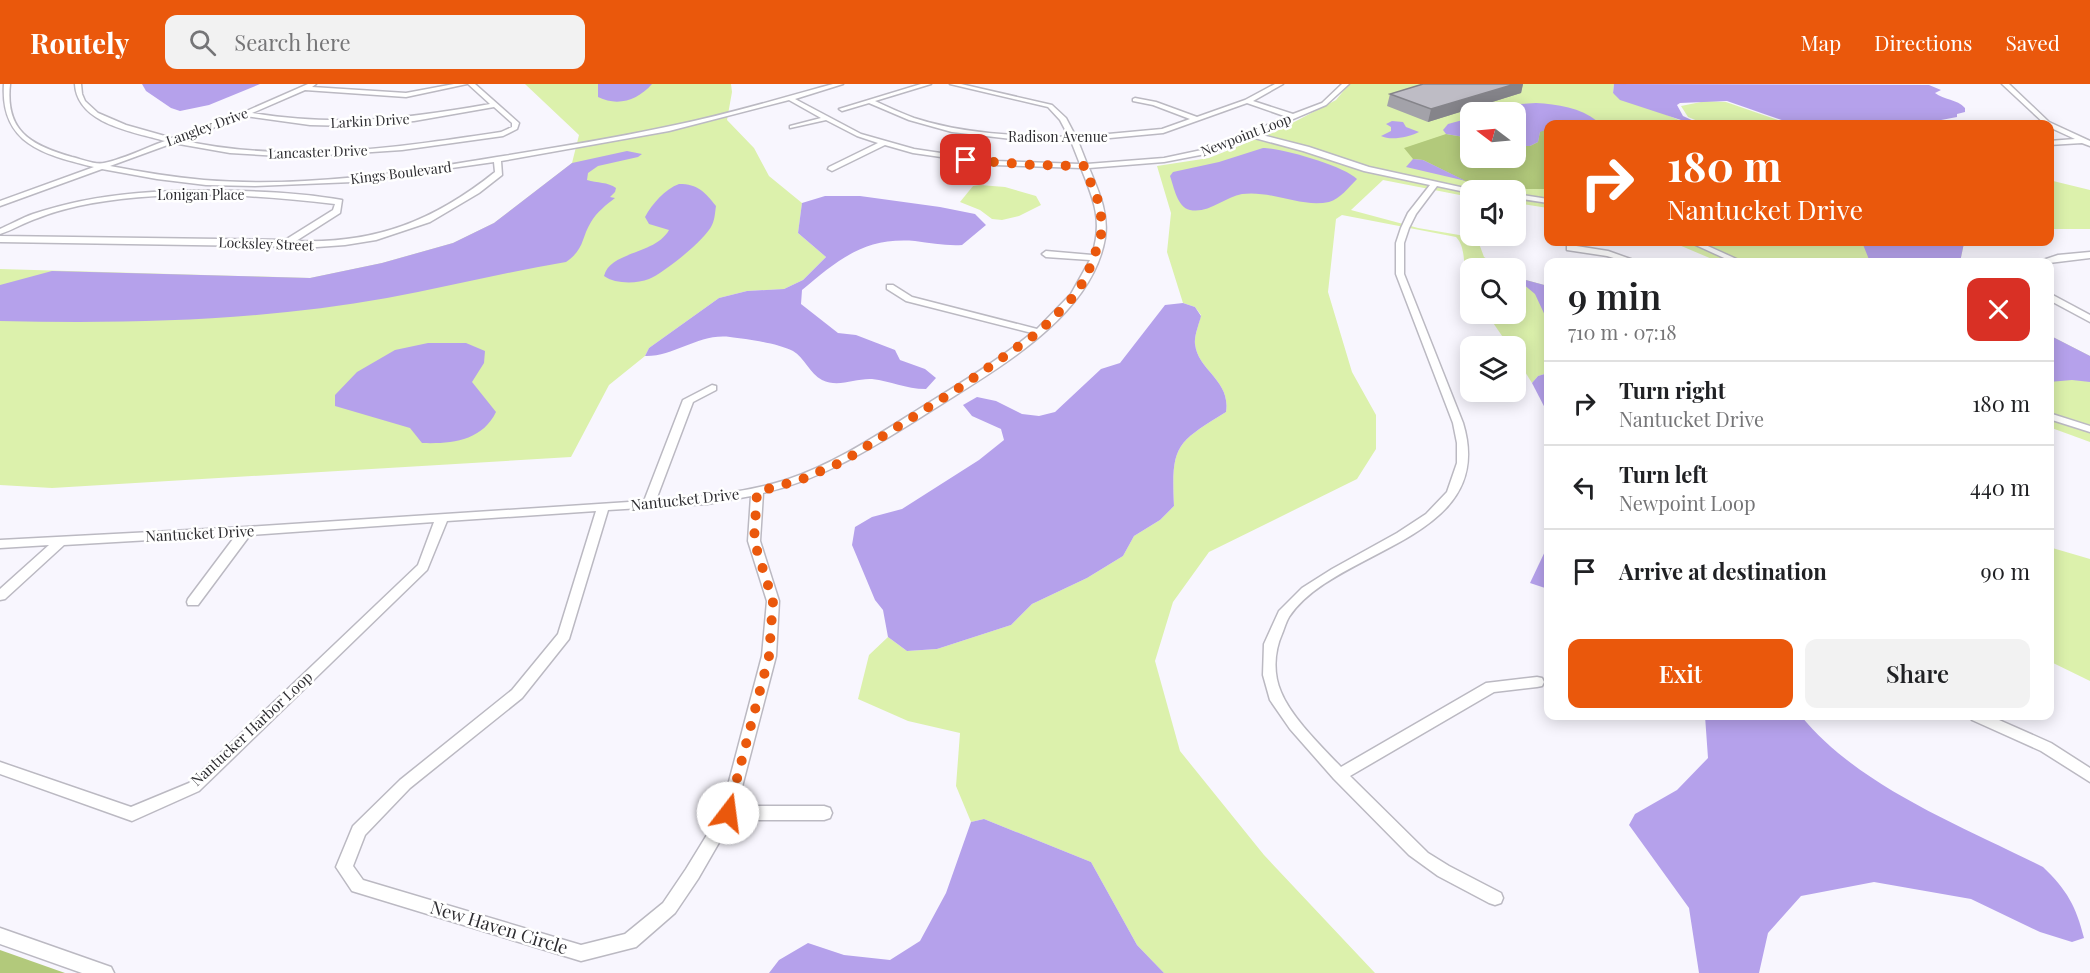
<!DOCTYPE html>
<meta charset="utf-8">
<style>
:root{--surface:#fff;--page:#f2f2f2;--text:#202124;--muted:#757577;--line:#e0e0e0;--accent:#ea580c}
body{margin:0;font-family:"Playfair Display",serif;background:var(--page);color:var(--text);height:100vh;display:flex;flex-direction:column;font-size:22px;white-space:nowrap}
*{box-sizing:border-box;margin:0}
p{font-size:20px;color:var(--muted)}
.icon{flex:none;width:33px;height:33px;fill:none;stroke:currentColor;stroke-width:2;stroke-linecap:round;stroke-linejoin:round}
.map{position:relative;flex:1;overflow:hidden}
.details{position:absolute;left:1544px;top:174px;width:510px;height:462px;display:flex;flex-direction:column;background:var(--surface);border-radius:12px;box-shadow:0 3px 15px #0003}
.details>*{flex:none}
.guide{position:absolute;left:1544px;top:36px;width:510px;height:126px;border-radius:12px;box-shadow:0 3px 15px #0003;background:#ea580c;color:#fff;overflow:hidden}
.needle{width:39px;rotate:286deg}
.tools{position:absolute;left:1460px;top:18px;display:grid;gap:12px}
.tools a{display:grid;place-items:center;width:66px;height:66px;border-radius:12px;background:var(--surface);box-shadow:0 3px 15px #0003;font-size:30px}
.pin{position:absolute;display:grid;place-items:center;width:51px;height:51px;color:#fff;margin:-26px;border-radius:12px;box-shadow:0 3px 9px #0006}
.me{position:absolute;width:66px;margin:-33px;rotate:15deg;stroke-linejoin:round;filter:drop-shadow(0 0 4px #0008)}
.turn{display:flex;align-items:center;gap:21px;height:126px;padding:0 24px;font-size:27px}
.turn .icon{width:78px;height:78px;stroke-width:2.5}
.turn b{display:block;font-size:42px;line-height:51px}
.round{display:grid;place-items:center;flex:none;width:63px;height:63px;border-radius:12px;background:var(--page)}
.head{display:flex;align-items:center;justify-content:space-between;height:102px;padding:0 24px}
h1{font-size:36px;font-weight:600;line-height:45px}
.action{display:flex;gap:12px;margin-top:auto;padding:12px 24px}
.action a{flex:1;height:69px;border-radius:12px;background:var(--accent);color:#fff;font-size:24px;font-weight:600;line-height:69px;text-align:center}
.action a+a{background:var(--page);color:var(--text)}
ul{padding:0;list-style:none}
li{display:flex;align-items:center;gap:18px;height:84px;padding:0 24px;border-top:2px solid var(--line)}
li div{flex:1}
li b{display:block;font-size:22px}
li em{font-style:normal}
header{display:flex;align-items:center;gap:36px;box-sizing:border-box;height:84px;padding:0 30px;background:var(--accent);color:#fff}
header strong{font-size:28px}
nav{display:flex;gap:33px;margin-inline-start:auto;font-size:21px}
.search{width:420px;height:54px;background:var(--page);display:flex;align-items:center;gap:15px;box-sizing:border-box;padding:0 21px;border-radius:12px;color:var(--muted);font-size:22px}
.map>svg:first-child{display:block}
.green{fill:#dcf1ac;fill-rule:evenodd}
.forest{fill:#b2c97b}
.water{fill:#b5a1eb}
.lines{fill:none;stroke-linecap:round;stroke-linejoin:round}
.street-casing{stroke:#bbb9c2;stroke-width:3}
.street{fill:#fff;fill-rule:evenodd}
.wall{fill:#a3a2a9}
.shaded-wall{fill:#85848a}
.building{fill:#bebcc5;stroke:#85848a;stroke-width:1.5}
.route{stroke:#ea580c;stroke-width:10;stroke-dasharray:0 18}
.labels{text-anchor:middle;stroke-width:5;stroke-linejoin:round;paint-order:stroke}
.far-street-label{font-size:14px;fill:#2d2c30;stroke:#fff}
.street-label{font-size:15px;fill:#2d2c30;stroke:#fff}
.near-street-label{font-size:18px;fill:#2d2c30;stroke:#fff}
</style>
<header>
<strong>Routely</strong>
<div class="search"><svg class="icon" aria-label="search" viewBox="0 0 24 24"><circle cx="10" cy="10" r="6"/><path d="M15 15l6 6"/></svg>Search here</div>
<nav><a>Map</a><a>Directions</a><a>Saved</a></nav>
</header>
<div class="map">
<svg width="2090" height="889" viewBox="0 0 2090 889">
<rect width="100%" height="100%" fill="#f8f6fe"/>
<!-- green -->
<g class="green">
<path d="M525,0h206l1,8 -5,28 27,28 15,28 33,27 -4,30 28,24 -23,23 -19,9 -37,2 -28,7 -70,50 -4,8 -36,29 -38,72 -519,31 -52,-3v-216l310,9 72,-15 71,-20 41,-20 78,-60 7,-28z"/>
<path d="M1349,0h265l-1,9 76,31h-141v84l-33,-5v-13h-45v7l-87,-17 -32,30 67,18 59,10 7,19 18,11h-32v19c-9,-15 -2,-38 -14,-50l-114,-22 -6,4 -8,73 24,80 24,43v34l-19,30 -148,73 -36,50 -18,59 25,90 84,104 111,118h-211l-27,-28 -46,-83 -107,-43 -13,3 -15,-36 4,-53 -52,-12 -50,-22 11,-44 19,-18 19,14 30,-2 74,-24 21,-21 55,-26 36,-22 11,-20 26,-16 14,-14c-3,-61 2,-63 52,-94 5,-32 -28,-41 -31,-68 -1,-8 4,-20 6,-29l-6,-8 -12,-4 -16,-51 4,-39 -14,-47 52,-8 70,-28 57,-30zM1470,28h45v46h-45z"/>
<path d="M1706,17l20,1 63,22h-84l-17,-7 -7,-11z"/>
<path d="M2049,96l41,10v39h-41z"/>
<path d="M980,101l25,2 31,9 5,9 -22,11 -17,4 -10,-1 -12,-9 -20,-8 13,-16z"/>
<path d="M1672,158h295l-3,1 -4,19h-241z"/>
<path d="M1515,193l33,9v87l-10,3 -6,7 -17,-27v-10h-6l-22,-32h28z"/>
<path d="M2049,251l41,21v86l-41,-15z"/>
<path d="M2049,463l41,12v122l-41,-20z"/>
</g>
<!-- forest -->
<g class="forest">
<path d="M1548,45v60h-30l-45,-4 -50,-25 -10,-1 -9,-11 42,-14 24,4v20h45v-12h15l8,-4 2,-11z"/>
<path d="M0,866l65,23h-65z"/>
</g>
<!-- water -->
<g class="water">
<path d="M142,0h118l-51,21 -29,6 -9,-3 -25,-17z"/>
<path d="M598,0h54c-14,16 -34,23 -54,13z"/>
<path d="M1614,0l315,1 12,5 -6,3c9,7 22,6 30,15v4l-8,2v3l-37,7h-127l-66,-23 -47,2 -3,2 6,11 17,8h-11l-5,-3 -64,-21 -7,-7z"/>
<path d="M1536,19c21,1 45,5 61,18v3h-49v5l-8,3 -2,10 -8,4h-15v-34h-25l30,-8z"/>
<path d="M1470,34v20l-24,-4 -3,-4 5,-6z"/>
<path d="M1392,37l11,1 3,5 13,5c-10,5 -28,9 -38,4l10,-5v-4l-5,-3z"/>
<path d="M1263,64c19,0 81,18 94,31 -8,8 -17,20 -28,23 -28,6 -57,-12 -87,-8 -17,3 -34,20 -52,16 -13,-3 -16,-23 -20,-34l3,-4 46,-10z"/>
<path d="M627,67l15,3 -4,3 -40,9 -10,7 -1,7c10,3 21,2 29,8l-1,4 -5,5 5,1c-8,6 -19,15 -24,24 -10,16 -6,27 -25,40 -60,10 -119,25 -179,36 -129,23 -257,26 -387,23v-36l52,-14 258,7 72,-15 71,-20 41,-20 78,-60z"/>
<path d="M1413,75l10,1 43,21 -60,-14z"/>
<path d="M679,100c19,0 26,8 37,22 -1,6 -1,13 -4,19 -6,14 -48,48 -63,54 -13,5 -34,5 -45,-3 6,-25 51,-21 65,-46l-20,-6 -4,-7c7,-13 20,-28 34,-33z"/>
<path d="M825,112h35l80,11 35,7 11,11 -24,20c-16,1 -31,-2 -47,-4 -50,-4 -76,18 -113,49l-1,14 37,29 18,2 39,15 5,10 25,9 11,9 -10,11c-21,0 -35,-8 -54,-10 -17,-1 -33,9 -50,1 -12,-6 -18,-23 -29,-29 -16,-8 -46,-12 -63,-14 -31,-4 -56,20 -85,19l4,-8 70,-50 28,-7 37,-2 19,-9 23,-23 -28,-24 4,-30z"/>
<path d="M1862,158h98l4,1 -4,19h-90z"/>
<path d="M1515,193l33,9v36l-13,-28z"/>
<path d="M1183,219l12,4 6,9c-2,8 -7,20 -6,28 3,27 36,36 31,68 -50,31 -55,33 -52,94l-14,14 -26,16 -11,20 -36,22 -55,26 -21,21 -74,24 -30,2 -19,-14 -5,-27 -8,-10 -23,-55 3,-18 17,-10 30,-8 77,-49 25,-20 -3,-11 -29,-13 -9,-11 14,-8 19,4 26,13 17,2 16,-4 46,-43 19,-6 45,-58z"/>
<path d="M2049,251l41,21v26l-18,-2 -23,2z"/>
<path d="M428,259h38l19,8 -1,12 -12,19 24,30c-14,29 -45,32 -74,31l-12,-15 -75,-22v-11l22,-23 38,-22z"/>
<path d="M1548,289v41l-16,-31 6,-7z"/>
<path d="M1548,461v44l-18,-6z"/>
<path d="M1705,632h96c58,71 161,110 242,151 24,23 33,39 41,71l-12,4 -32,-10 -69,-33 -97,-17 -73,14 -33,37 -9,40h-60l-10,-65 -60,-83 6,-11 42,-24 31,-32z"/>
<path d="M984,735l107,43 46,83 27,28h-395l10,-13 29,-17 36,12 46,5 30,-19 26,-48 25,-71z"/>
</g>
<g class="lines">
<defs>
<g id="street">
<path d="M4,0h6c-5,47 20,61 62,73 9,2 23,8 32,6 20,-4 41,-15 61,-22 -31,-9 -88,-17 -90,-57h6l1,10 3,7 13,12 28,12 46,13 70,-25 66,-29h8l-4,3 94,6 48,-9h13l-61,13 -101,-7 -53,23c85,14 154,6 238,-9l-22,-20h7l44,39 -2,6 -14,7 -101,14 -105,7 -67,-4 -57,-10 -63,23c31,6 62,11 94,14 98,8 197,-7 293,-23 56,-9 113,-18 169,-30 57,-11 112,-28 167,-43h10l-48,15 66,35 53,15 80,12 86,3 -9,-23 -50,-1 -69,-8 -43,-12 -40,-17 -27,8 -3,-2 82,-25h10l-56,17c13,6 26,12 39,17 49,16 104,18 155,19l-9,-17 -12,-13 -98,-23h11l91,21 14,13 10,19 86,-8 28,-10 -37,-14 -20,-4v-2l2,-1 21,4 41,15 48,-17 30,-16h8l-30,17 40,13 29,-11 20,-19h7l-23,21 -68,29 51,13 60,20 105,23h-4v3l-33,-7 -21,28 -7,14 -5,15v31l59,149c36,118 -128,124 -174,194 -3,5 -5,12 -7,17 -8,18 -9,40 -1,58 10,25 41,55 60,75l145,-84 51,-6 5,1 2,4 -2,4 -5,1 -43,5 -144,84 78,77 21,13 52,27 2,5 -2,5 -6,2 -6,-2 -51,-27 -29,-21 -75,-76 -44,-50 -20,-29 -7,-25 1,-31 15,-33 23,-23 30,-19 65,-36 29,-19 21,-22 10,-29v-20l-4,-20 -57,-149v-31l5,-15 7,-15 22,-28 -66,-14 -61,-20 -52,-14 -35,15 -52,10 -75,6c9,22 20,45 16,70 -13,78 -107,130 -168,169 -56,35 -109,71 -174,86l-3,48 19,60 -3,55 -39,150h87l6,2 2,5 -2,5 -6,2h-92l-34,59 -23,34 -39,34 -55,14 -229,-70 -16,-24 17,-41 47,-46 112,-90 46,-56 38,-123 -149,10 -20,49 -228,221 -67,30 -132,-47v-12l131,45 58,-24 229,-218 16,-43 -184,13 -52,70h-10l-1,-3 1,-3 48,-64 -172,10 -59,54 -5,1v-11l49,-44 -49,3v-8l246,-13 398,-26 39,-101 29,-15 4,1v4l-23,12 -37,98c44,-3 88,-7 130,-20 48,-16 90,-44 133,-71 38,-24 77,-47 113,-76l-126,-32 -19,-12v-4h6l19,12 125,32 34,-35 19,-34 -44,-3 -4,-3 4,-3 46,4c11,-34 2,-55 -11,-87l-87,-3 -25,-4 -18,19 -4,-2 15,-18 -49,-7 -28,-8 -53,26 -4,-2 1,-2 49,-24 -21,-7 -31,-16 -36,8v-2l31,-8 -32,-18 -120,31 -168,30 1,14 -23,18 -49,29 -54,18 -31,5 -28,2 -317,-5v-6l285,4 48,-30 2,-6c-85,-10 -173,-15 -257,2 -13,3 -28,7 -40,12 -13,4 -25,12 -38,16v-5c11,-5 22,-11 33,-15 67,-23 139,-25 209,-23 33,1 67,3 100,9l-2,13 -44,28c79,3 138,-20 199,-69l-1,-10 -141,20 -98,4 -49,-1 -49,-6 -55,-10 -102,37v-5l94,-34c-48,-12 -94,-22 -90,-83zM1247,19l40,14 -76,31 -47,10 -77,6 -9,-23 85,-8zM494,23l18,16v4l-11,5c-106,16 -214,32 -321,8l65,-24 65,9 43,1 61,-5zM751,412l-3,45 19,60 -5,55 -41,156 -35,57 -23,34 -38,31 -44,11 -218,-65 -10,-14 12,-31 45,-47 112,-90 47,-59 39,-129 99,-6z"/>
<path d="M2002,0h7l40,38 41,19v5l-8,-3 -33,2v-4l26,-2 -26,-12v-3h-4z"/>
<path d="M1515,110l33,5v4l-33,-5z"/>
<path d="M1689,158h10l44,20h-10z"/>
<path d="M1570,161l38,6 31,11h-12l-20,-6 -40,-6v-4z"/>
<path d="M2090,168v6l-41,5 -12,-1 21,-7z"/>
<path d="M2049,209l41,22v7l-41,-22z"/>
<path d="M2049,329l41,13v6l-41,-13z"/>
<path d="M1970,632h20l61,27 39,25v14l-49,-31 -69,-31z"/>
<path d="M0,844l111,39 3,6h-32l-82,-29z"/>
</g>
</defs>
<!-- street casing -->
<use href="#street" class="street-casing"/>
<!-- street -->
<use href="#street" class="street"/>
</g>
<!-- wall -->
<path class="wall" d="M1423,0h100l-2,9 -93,29 -41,-16 3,-12z"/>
<!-- shaded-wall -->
<path class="shaded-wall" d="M1515,0h8l-2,9 -93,29 3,-13z"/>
<!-- building -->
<path class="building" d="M1423,0h92l-84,25 -41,-15z"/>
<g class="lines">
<!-- route -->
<path class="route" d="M728,729l41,-157 4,-55 -19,-60 3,-49 43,-12 42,-18 120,-76 77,-54 31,-31 16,-23 15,-41v-29l-17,-42 -50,-1 -68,-5"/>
</g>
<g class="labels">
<!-- far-street labels -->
<g class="far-street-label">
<text transform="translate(370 37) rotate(-3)" y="5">Larkin Drive</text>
<text transform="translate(207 43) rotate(-20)" y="5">Langley Drive</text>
<text transform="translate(1246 51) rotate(-21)" y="5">Newpoint Loop</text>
<text x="1058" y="58">Radison Avenue</text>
<text transform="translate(318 68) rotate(-2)" y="5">Lancaster Drive</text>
<text transform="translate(401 89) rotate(-7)" y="5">Kings Boulevard</text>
<text x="201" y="116">Lonigan Place</text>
<text transform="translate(266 160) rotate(2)" y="5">Locksley Street</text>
</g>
<!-- street labels -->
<g class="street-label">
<text transform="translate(685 416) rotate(-6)" y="5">Nantucket Drive</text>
<text transform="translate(200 450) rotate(-3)" y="5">Nantucket Drive</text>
<text transform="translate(252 645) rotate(-43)" y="5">Nantucker Harbor Loop</text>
</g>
<!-- near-street labels -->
<g class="near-street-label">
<text transform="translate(499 844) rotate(17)" y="6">New Haven Circle</text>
</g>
</g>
</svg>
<div class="tools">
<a><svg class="needle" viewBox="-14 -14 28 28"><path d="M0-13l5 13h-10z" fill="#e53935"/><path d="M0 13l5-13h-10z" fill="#757577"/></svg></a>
<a><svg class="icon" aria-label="sound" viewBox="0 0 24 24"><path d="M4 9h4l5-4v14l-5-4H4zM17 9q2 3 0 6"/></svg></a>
<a><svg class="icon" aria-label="search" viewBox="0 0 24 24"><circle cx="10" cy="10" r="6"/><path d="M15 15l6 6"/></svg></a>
<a><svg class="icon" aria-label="layers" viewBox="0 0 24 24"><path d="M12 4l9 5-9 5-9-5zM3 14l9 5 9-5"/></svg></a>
</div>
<div class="pin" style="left:966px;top:76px;background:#d93025"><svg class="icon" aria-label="arrive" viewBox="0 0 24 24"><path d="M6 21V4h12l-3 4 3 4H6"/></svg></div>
<svg class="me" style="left:728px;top:729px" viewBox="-20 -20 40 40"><circle r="19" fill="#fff"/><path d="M0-13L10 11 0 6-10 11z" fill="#ea580c"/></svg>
<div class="guide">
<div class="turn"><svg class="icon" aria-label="right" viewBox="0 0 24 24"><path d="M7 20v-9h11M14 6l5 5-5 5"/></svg><div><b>180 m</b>Nantucket Drive</div></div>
</div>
<section class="details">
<div class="head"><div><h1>9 min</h1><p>710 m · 07:18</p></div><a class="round" style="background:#d93025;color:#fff"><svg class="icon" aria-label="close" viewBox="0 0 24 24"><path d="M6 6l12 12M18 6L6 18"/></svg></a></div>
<ul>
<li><svg class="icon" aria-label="right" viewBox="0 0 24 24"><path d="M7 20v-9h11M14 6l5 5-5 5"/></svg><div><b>Turn right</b><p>Nantucket Drive</p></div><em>180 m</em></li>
<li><svg class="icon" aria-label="left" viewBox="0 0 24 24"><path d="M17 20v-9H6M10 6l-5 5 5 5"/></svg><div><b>Turn left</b><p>Newpoint Loop</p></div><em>440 m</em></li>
<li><svg class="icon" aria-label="arrive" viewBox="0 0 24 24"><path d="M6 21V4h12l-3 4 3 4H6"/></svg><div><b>Arrive at destination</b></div><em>90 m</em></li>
</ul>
<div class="action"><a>Exit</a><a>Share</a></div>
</section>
</div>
